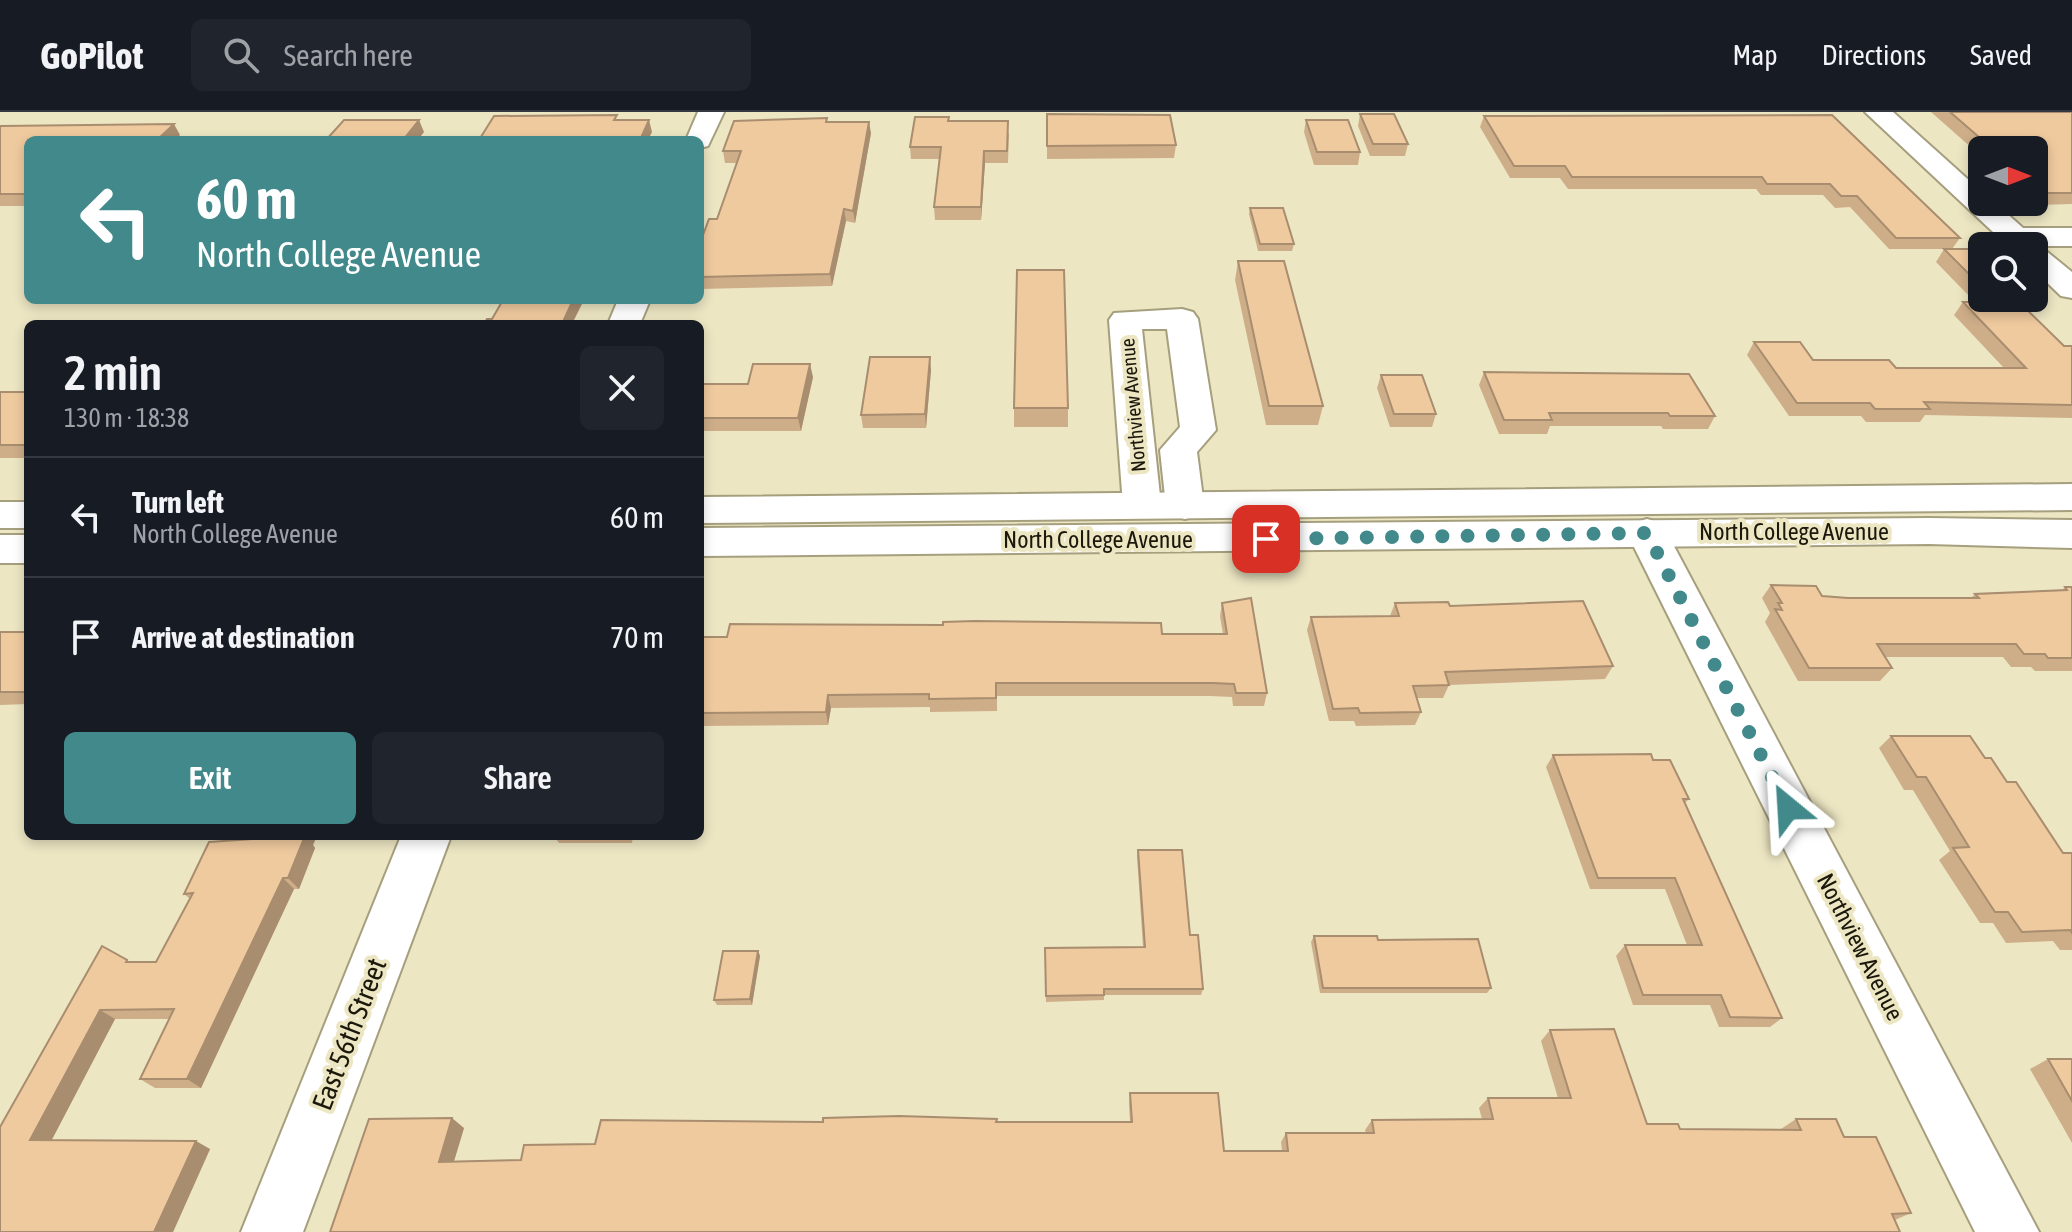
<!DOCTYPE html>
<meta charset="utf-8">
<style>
:root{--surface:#171b24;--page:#20242c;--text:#f1f3f6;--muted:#9ea1a6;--line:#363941;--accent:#41898a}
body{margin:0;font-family:"Asap Condensed",sans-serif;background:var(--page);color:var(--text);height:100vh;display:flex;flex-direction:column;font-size:30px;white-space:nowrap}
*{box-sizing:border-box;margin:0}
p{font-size:26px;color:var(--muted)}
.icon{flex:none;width:44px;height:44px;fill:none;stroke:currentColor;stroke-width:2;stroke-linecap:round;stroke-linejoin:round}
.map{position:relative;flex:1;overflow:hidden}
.panel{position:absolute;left:24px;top:208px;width:680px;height:520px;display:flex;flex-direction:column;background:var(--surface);border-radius:12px;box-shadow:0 4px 12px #0003}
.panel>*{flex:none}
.top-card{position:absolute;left:24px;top:24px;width:680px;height:168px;border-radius:12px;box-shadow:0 4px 12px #0003;background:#41898a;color:#fff;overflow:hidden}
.needle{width:52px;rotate:90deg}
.tools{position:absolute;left:1968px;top:24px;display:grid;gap:16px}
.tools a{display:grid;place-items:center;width:80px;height:80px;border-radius:12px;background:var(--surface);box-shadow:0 4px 12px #0003;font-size:40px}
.pin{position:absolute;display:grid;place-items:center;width:68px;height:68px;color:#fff;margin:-34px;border-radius:16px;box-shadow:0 4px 12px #0006}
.me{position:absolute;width:88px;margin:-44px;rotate:333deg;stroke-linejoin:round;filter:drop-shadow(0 0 6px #0008)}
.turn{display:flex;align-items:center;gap:28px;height:168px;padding:0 40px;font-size:36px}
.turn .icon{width:104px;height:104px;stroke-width:2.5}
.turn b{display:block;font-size:56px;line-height:68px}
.round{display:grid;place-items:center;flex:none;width:84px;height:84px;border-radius:12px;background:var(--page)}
.headline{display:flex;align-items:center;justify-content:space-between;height:136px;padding:0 40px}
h1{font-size:48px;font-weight:600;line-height:60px}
.action{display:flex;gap:16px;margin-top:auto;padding:16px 40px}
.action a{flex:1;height:92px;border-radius:12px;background:var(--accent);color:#fff;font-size:32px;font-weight:600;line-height:92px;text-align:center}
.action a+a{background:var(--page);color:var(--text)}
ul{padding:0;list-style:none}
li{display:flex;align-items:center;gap:24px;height:120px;padding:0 40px;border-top:2px solid var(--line)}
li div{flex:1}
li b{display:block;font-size:30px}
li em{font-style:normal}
header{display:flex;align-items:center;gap:48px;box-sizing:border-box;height:112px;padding:0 40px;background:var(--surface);border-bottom:2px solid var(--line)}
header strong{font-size:38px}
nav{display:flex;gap:44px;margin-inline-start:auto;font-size:28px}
.search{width:560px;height:72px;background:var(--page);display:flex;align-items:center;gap:20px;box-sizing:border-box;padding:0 28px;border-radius:12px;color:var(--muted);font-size:30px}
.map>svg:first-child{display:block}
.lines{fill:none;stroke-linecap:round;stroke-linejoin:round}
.minor-casing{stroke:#a69f7e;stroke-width:4}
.major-casing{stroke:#a69f7e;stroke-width:4}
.minor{fill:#fff;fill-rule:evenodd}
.major{fill:#fff;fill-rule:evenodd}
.wall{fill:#ceae89}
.shaded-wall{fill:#a88d6f}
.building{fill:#f0ca9f;stroke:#a88d6f;stroke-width:2}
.route{stroke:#41898a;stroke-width:14;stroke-dasharray:0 25.2}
.labels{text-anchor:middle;stroke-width:8;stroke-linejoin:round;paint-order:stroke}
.far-street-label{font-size:20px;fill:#1a170b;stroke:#ede6c3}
.street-label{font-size:24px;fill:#1a170b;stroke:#ede6c3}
.near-street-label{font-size:28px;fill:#1a170b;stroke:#ede6c3}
</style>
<header>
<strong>GoPilot</strong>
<div class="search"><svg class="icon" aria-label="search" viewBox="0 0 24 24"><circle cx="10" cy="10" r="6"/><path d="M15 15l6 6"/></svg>Search here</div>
<nav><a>Map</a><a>Directions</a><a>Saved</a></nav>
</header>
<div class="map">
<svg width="2072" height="1120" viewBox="0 0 2072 1120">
<rect width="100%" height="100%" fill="#ede6c3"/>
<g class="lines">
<defs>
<g id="minor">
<path d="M698,0h26l-16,34 -8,2v-8h-14z"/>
<path d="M1865,0h28l89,80v10h12l29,26h49v18h-32l32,26v26l-11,-2 -27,-26v-24h-26z"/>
<path d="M618,188h32l-10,24h-32z"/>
<path d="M1182,197l11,3 5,7 18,111 -19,22 7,54 -5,9 -14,4 -14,-4 -5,-9 -6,-56 20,-23 -13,-98h-25l19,176 -5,9 -14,4 -14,-4 -5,-9 -14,-185 5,-7z"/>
<path d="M1647,407l14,4 6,10 372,699h-64l-348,-699 6,-10z"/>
<path d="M401,724h50l-148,396h-62z"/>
</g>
<g id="major">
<path d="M2072,372v26l-1372,13v-26z"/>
<rect x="0" y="390" width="28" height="26"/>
<path d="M1929,406l143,2v28l-143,-4 -1229,12v-28z"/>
<rect x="0" y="423" width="28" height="28"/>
</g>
</defs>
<!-- minor casing -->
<use href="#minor" class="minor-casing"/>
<!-- major casing -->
<use href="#major" class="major-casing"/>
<!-- minor -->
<use href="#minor" class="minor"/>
<!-- major -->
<use href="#major" class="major"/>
</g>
<!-- wall -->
<g class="wall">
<path d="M1931,0h141v92l-35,1 -3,-3v-52h-52v7z"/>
<path d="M1047,2l129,31 -2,13 -127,1z"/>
<path d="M1360,2l48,30 -3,12h-35l-12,-30z"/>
<path d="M1832,3l128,123 -8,11h30v49h35h-46l-35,-36 8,-13h-55l-39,-42 -15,1 -12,-13h-62l-5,-6h-188l-8,-11h-50l-30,-51 4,-11z"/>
<path d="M827,6v4l44,11 -16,90 -9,-2 -14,65 -132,3v-46l17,-24 20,-56h-12l-2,-12z"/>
<path d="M1306,8l54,32 -2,13h-44l-10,-33z"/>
<path d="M949,9l60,12 -1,30h-23l-4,57h-46l-1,-13 6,-48h-29l-1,-12z"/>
<path d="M0,14l180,9 -152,5v66h-28z"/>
<path d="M1250,96l44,36 -2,7h-34l-9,-37z"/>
<path d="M1238,149l85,145 -5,19h-52l-31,-145z"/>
<path d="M1963,190l101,44h8v72l-147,-3 -5,7h-54l-5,-6h-72l-42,-61 7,-13 59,18 83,8h108l-50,-53z"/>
<path d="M931,258l-5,58h-63l-2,-13z"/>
<path d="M1484,260l231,44 -7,13h-45l-2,-3h-111l-3,8h-48l-20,-49z"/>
<path d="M1381,263l55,39 -4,13h-42l-13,-39z"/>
<path d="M813,265l-12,54h-101v-47h48z"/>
<rect x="0" y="280" width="28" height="66"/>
<rect x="1014" y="296" width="54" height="19"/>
<path d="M1771,473l51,11 26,2h123l4,-4 87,-4 3,-3h7v84h-37l-4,-4h-20l-8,-10h-118l7,11 -12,13h-82l-33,-59 5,-9 -8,-15z"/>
<path d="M1222,491l45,90 -3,13h-31l-1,-9 -22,-1h-213v15l-67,1v-5l-99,1 -3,17 -128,1v-89l523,-3 -3,-18z"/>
<path d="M1395,491l55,3 163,60 -8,13 -156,6 -6,13h-26l4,14 -6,13 -59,1 -2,-5h-25l-22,-91 4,-13 79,-1z"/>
<path d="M0,520h28v72l-28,1z"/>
<path d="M1891,624l94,22 22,24 56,71h9v97h-12l-7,-9 -47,2 -13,-20h-13l-41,-63 11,-9 -37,-61h-9l-25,-42z"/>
<path d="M1553,643l100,5 36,39 -4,4 97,215 -12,9h-51l-9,-22h-77l-17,-49 9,-11h62l-22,-56h-75l-44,-122z"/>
<path d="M554,724h79l-1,7h-73z"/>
<path d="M313,733l2,3 -16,41h-5l-93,199h-46l-15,-9 29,-60h-54l-64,122 159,8 -37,83h-173v-105l127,-167 3,2h26l34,-63 -6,-5z"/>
<path d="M1138,738l52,85 13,54 -2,6h-97v5l-58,2 -1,-54 98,-1 -6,-91z"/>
<path d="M1314,824l64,4 113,48 -4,5h-167l-9,-51z"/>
<path d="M758,839l2,5 -8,49h-35l-3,-5z"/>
<path d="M1550,918l97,94 33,5h101l15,-10 48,18 67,76 -16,7 -1565,12 134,-104 -10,33 67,-1 74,-16 228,-22h307l-1,-18 1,-11 94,58h58l-1,-9 5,-9h80l-1,-3 7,-10 110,-1 -3,-11 9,-10h70l-17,-57z"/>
<path d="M2048,947h24v84l-42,-74z"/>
</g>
<!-- shaded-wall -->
<g class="shaded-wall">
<path d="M419,8l5,12 -6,8h-15z"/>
<path d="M649,8l3,12 -4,8h-8z"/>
<path d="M869,10l2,11 -16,90 -2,-12z"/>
<path d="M174,12l6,11 -5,5h-18z"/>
<path d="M984,39l1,12 -4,57v-13z"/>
<path d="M844,97l2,12 -14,65 -2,-12z"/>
<path d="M573,188h11l-12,24h-10z"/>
<path d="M930,245l1,13 -5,58 -1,-14z"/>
<path d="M810,252l3,13 -12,54 -3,-13z"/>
<path d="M828,583l3,13 -3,17 -2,-13z"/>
<path d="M301,724h16l-4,9 2,3 -16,41 -11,-11z"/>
<path d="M283,766l11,11 -93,199 -14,-9z"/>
<path d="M758,839l2,5 -8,49 -2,-6z"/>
<path d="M100,898l15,9 -68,130 -17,-9z"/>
<path d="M452,1006l12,10 -13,43 -12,-9z"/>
<path d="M196,1029l14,8 -37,83h-19z"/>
</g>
<!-- building -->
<g class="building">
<path d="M1950,0h122v81h-27l-11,-9v-34h-40z"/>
<path d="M1047,2l123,1 6,30 -129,1z"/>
<path d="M1360,2h34l14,30h-35z"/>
<path d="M617,3l-3,5h35l-9,20h-161l15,-24z"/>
<path d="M1832,3l128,123h-64l-39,-42h-16l-11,-12h-63l-5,-7h-190l-7,-11h-51l-30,-50z"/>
<path d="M915,5h34l-1,4h60l-1,30h-23l-3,56h-47l7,-60h-31z"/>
<path d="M827,6l-1,4h43l-16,89 -9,-2 -14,65 -130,3v-34l9,-24h8l24,-68h-18l11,-30z"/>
<path d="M344,8h75l-16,20h-77z"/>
<path d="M1306,8h42l12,32h-43z"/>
<path d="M174,12l-17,16h-129v54h-28v-68z"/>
<path d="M1250,96h33l11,36h-34z"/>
<path d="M1944,137h38v36h-2z"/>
<path d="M1238,149h46l39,145h-54z"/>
<path d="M1017,158h47l4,138h-54z"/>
<path d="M503,188h70l-11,24h-78l3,-5h5z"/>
<path d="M1963,190h56l45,44h8v59l-148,-3 6,7h-55l-5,-6h-73l-43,-61h46l13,18h76l7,8h130z"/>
<path d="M870,245h60l-5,57 -64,1z"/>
<path d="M753,252h57l-12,54h-98v-34h48z"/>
<path d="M1484,260l205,2 26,42h-45l-2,-3h-119l3,7h-48z"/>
<path d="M1381,263h41l14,39h-42z"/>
<rect x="0" y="280" width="28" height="53"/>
<path d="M1771,473l45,1 6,10 26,2h131l-4,-4 92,-4 -2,-3h7v71h-24l-3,-4h-21l-8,-10h-139l15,24h-83l-34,-59 7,1 -4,-7h4z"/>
<path d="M1251,486l16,95h-31l-2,-9 -21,-1h-217v15l-67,1v-5l-101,1 -2,17 -126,1v-76h27l3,-13 213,1v-3l31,-1 187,2 1,11h65l-5,-31z"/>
<path d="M1583,489l30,65 -168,6 4,13 -36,1 8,26 -61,1 -2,-5 -25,1 -22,-92 88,-1 -4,-13 53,-1 2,4z"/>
<rect x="0" y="520" width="28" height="60"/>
<path d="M1891,624h79l15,22h6l16,24h9l47,71h9v80l-2,-3 -48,2 -14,-20h-13l-42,-64 16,-1 -43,-70h-9z"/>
<path d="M1651,642l2,6h17l19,39h-6l99,219 -52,-1 -9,-22h-78l-18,-50h77l-27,-67h-77l-45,-123z"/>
<path d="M254,724h51l-17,42h-5l-96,201h-47l34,-70 -74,1 -70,130 166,1 -42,91h-154v-105l102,-181 25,14 -1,2h30l37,-69 -9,1 25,-52 43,-3z"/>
<path d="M1138,738h44l8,85h8l5,54h-99v6l-58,1 -1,-48 100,-1z"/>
<path d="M1314,824h63l1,4 100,-1 13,49h-168z"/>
<path d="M723,839h35l-8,48 -36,1z"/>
<path d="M1614,917l33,95h31l2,5 121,1 -5,-11h40l8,18h32l35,76 -19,1 8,18h-1570l39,-113 83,-1 -13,44 82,-2 3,-15 71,-1 6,-24 222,2v-4l76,-2 98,3 -1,3h136l-2,-29h88l6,58h64l-2,-18h88l-2,-13 121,-1 -5,-21h83l-21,-68z"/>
<path d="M2048,947h24v42z"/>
</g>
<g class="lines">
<!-- route -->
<path class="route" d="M1266,427l381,-6 141,275"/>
</g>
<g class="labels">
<!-- far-street labels -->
<g class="far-street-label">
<text transform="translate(1133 293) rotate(-95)" y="7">Northview Avenue</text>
</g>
<!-- street labels -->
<g class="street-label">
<text x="1794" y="428">North College Avenue</text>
<text x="1098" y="436">North College Avenue</text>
<text transform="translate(1860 835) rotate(63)" y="8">Northview Avenue</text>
</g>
<!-- near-street labels -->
<g class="near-street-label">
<text transform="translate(349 922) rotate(-69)" y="10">East 56th Street</text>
</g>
</g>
</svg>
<div class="tools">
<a><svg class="needle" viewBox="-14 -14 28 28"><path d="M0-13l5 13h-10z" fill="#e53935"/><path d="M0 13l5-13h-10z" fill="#9ea1a6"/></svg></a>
<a><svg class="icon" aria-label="search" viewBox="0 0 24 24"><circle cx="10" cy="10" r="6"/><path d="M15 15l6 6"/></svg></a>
</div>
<div class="pin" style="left:1266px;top:427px;background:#d93025"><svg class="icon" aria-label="arrive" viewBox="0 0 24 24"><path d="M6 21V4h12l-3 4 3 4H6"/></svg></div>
<svg class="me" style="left:1788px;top:696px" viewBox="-20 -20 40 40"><path d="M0-17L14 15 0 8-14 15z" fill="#41898a" stroke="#fff" stroke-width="4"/></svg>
<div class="top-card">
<div class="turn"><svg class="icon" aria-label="left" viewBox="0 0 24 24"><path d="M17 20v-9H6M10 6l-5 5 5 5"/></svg><div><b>60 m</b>North College Avenue</div></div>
</div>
<section class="panel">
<div class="headline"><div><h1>2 min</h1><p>130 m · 18:38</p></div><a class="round"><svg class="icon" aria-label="close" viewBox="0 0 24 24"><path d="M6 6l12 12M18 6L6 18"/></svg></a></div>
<ul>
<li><svg class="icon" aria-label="left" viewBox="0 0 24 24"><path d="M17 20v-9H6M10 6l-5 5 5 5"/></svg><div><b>Turn left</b><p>North College Avenue</p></div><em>60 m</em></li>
<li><svg class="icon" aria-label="arrive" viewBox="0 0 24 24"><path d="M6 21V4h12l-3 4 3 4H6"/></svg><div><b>Arrive at destination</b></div><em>70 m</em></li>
</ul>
<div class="action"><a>Exit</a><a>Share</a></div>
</section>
</div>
